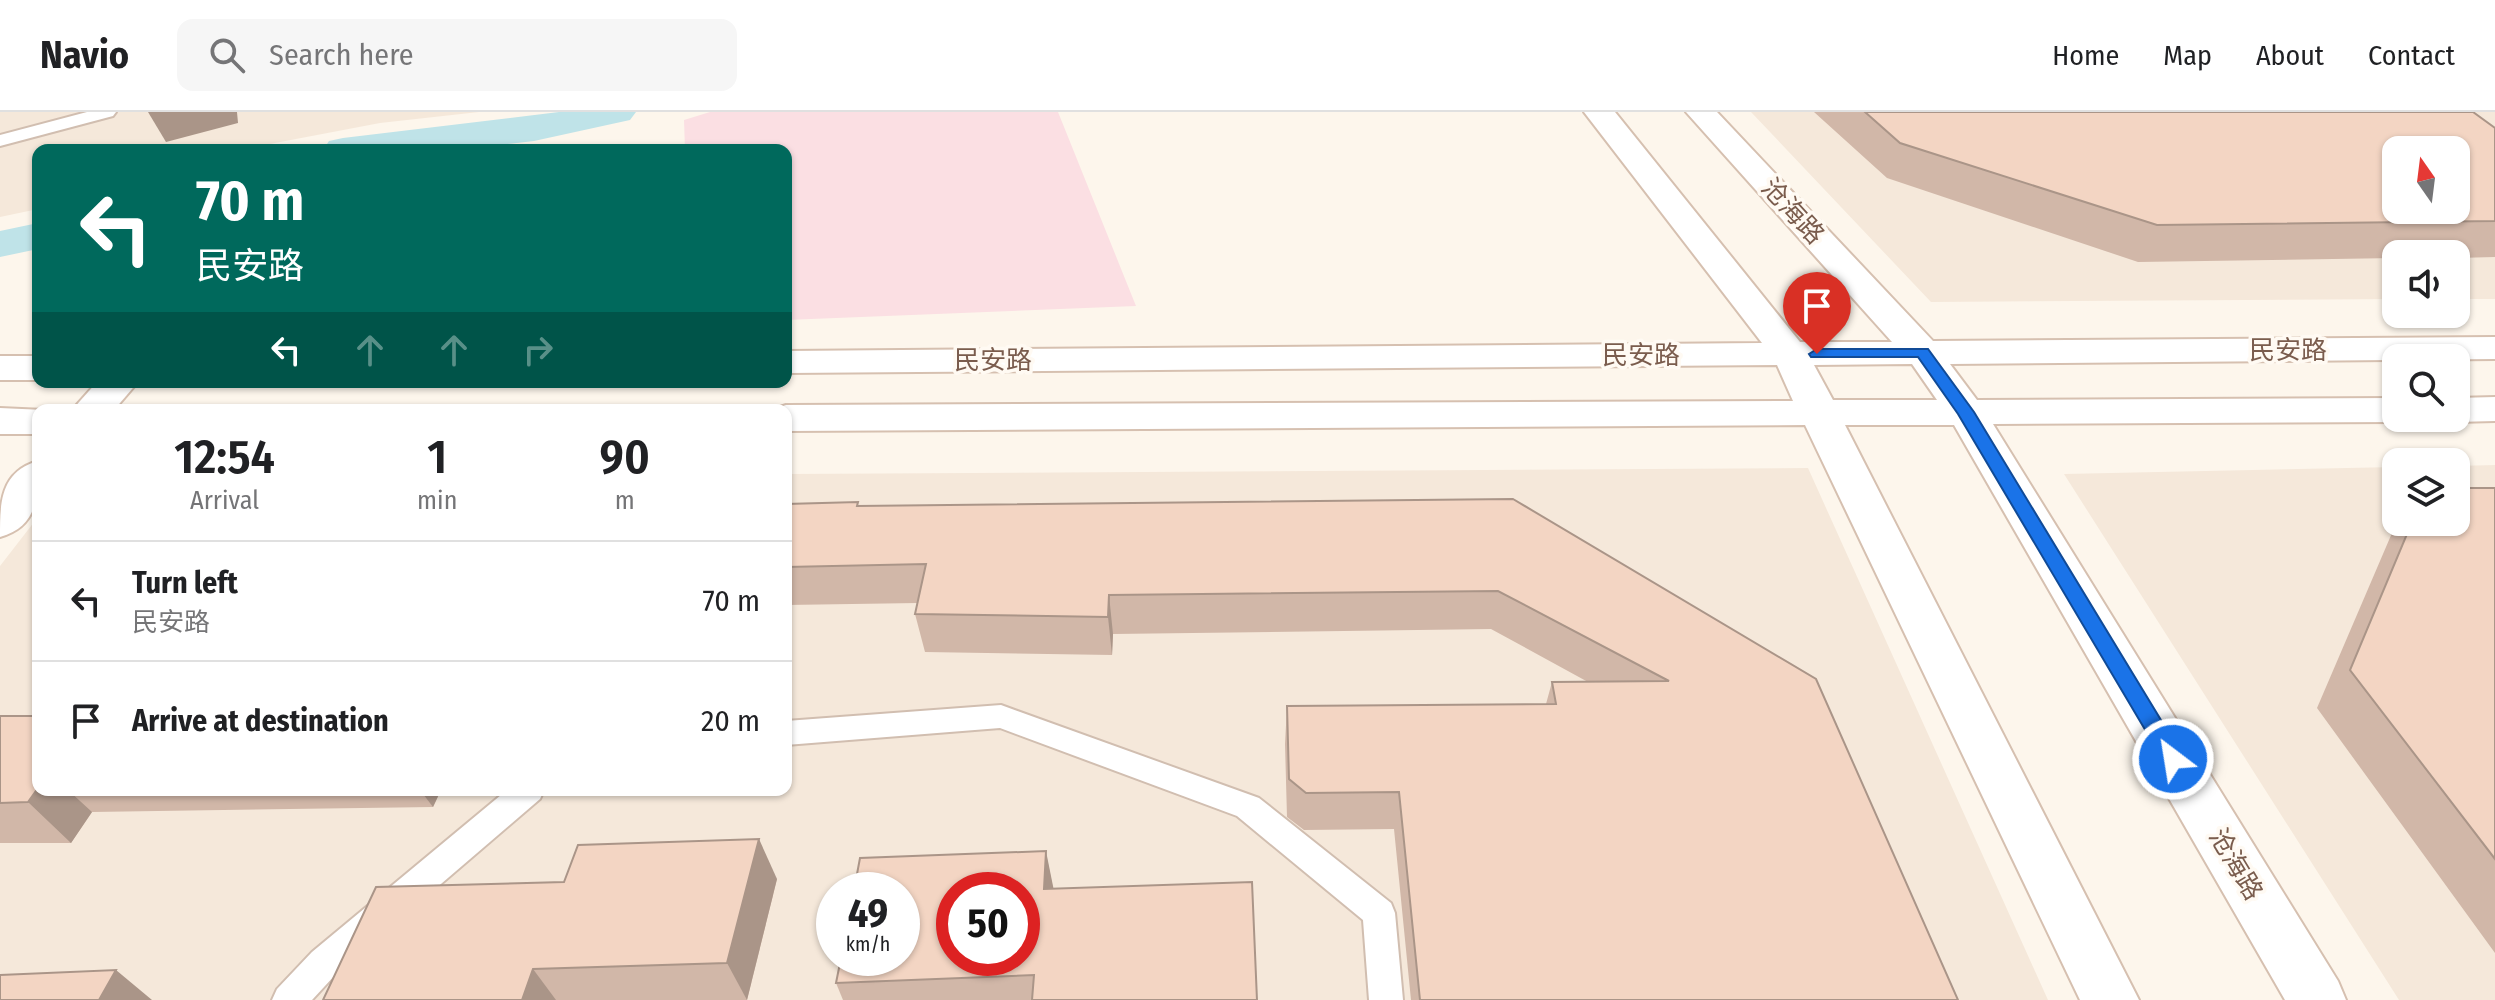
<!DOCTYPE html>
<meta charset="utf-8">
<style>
:root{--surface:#fff;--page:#f6f6f6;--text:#202124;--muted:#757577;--line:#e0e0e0}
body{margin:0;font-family:"Fira Sans Condensed","Noto Sans SC",sans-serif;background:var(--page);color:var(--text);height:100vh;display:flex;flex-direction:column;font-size:30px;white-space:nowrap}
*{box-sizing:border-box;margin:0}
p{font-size:26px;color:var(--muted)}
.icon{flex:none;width:44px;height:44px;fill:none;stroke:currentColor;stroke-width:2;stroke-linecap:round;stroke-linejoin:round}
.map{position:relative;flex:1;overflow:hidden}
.panel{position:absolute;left:32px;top:292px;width:760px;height:392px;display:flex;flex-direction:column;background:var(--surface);border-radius:16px;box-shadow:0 2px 6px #0004}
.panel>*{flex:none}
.banner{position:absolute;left:32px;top:32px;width:760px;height:244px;border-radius:16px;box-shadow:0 2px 6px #0004;background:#00695c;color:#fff;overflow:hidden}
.needle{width:52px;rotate:346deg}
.buttons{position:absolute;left:2382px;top:24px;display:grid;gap:16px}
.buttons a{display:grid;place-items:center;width:88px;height:88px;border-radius:16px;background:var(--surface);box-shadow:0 2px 6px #0004;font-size:40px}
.speed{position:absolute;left:816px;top:760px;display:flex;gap:16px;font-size:40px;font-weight:700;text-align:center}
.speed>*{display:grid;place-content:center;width:104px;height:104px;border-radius:50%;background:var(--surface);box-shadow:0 2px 6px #0004;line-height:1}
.speed small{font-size:20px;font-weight:400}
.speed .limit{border:12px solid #d22;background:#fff;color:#111}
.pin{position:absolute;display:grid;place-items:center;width:68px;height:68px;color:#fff;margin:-82px -34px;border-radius:50% 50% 50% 0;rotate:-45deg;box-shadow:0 0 8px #0007}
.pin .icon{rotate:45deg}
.me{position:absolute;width:88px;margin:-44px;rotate:329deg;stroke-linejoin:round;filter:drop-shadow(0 0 6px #0008)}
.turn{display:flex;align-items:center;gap:28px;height:168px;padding:0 32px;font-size:36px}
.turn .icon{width:104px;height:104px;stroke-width:2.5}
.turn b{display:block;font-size:56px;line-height:68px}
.lanes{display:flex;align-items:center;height:76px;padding:0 32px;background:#0003;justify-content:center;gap:40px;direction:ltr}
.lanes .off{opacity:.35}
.eta{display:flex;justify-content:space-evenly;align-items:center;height:136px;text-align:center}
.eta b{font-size:48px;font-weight:600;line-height:56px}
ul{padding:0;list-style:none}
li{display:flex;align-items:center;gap:24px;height:120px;padding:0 32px;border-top:2px solid var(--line)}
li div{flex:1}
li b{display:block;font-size:30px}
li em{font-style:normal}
header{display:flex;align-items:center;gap:48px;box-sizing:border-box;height:112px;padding:0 40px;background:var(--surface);border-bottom:2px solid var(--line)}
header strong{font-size:38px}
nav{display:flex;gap:44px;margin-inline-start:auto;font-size:28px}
.search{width:560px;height:72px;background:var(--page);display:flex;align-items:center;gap:20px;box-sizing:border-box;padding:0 28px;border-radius:16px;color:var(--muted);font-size:30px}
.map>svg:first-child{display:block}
.residential{fill:#f5e8da;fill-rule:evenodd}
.medical{fill:#fbdfe3}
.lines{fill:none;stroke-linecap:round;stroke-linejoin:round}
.canal{fill:#bfe3e8;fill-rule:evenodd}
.lane-casing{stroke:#d1beb0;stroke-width:4}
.secondary-casing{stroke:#d6c0b0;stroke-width:4}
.lane{fill:#fff;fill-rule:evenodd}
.secondary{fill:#fff;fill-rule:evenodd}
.wall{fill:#d1b7a8}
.shaded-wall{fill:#aa9588}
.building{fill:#f3d5c3;stroke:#aa9588;stroke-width:2;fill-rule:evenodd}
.route{fill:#1a73e8;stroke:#114b97;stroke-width:2}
.labels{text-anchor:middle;stroke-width:7;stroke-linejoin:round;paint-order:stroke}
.street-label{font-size:26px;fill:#7a5c4d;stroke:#fffaf3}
</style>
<header>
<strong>Navio</strong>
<div class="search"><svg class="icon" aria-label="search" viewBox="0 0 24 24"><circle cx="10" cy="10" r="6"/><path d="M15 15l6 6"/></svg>Search here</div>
<nav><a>Home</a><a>Map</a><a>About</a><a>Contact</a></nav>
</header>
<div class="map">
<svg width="2495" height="888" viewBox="0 0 2495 888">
<rect width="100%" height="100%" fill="#fdf6ec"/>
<!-- residential -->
<g class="residential">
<path d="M0,0h479l-99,11 -142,27h-200v59l-38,8z"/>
<path d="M1751,0h744v187h-39v-45h-60v45l-465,3zM2396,38h60v60h-60z"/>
<path d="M2495,353v535h-96l-335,-526 332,-7v55h60v-56z"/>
<path d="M1808,356l240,532h-2048v-434l38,-49v273h748v-316zM834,778h68v68h-68zM954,778h68v68h-68z"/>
</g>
<!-- medical -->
<path class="medical" d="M710,0h348l78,194 -350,14v-170h-101l-1,-30z"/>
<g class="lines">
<!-- canal -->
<g class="canal">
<path d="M559,0h77l-6,8 -96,21 -81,9h-130l6,-9 14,-3z"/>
<path d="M38,111v26l-38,8v-26z"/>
</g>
<defs>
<g id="lane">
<path d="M87,0h29l-3,4 -113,30v-11z"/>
<path d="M1001,593l258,93 132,105 4,10 8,87h-34l-6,-80 -126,-104 -237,-88 -214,17v-24z"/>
<path d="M507,678h37l-4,9 -204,175 -24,26h-40l5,-11 35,-37z"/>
</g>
<g id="secondary">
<path d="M1584,0h31l185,230h92l-206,-230h31l216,229 562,-4v22l-545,5 27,36 419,-2v20h14l-14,4 -403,2 345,557 8,19h-61l-331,-575h-109l294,575h-59l-275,-575 -1019,6v-21h-15l15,-5 1007,-4 -16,-36 -991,8v-22l976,-8zM1912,252l25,36h-104l-19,-35z"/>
<rect x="0" y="244" width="38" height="24"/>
<path d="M97,270h41l-24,28h-42z"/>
<path d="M2495,285v24l-39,1 -14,-4h14v-20z"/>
<path d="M0,296l44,2h-6v24h-38z"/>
<path d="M38,349c0,34 1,65 -38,76 0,-34 0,-65 38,-76z"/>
</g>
</defs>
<!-- lane casing -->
<use href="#lane" class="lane-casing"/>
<!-- secondary casing -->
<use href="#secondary" class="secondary-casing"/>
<!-- lane -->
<use href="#lane" class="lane"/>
<!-- secondary -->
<use href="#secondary" class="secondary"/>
</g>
<!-- wall -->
<g class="wall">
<path d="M1814,0h659l22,16v129l-39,1v-4h-60v4l-258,4 -251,-84z"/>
<path d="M2495,376v465l-178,-245 78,-182 3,-4h58z"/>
<path d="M1513,387l445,501h-547l-17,-171 -90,1 -17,-13 -2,-73 2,-38 259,-2 6,-22h36l-97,-53 -378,5 -1,21 -187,-3 -10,-38 3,-11 -132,2v-101l73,2z"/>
<path d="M0,604l38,74h403l-8,17 -341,5 -21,31h-71z"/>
<path d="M777,767l-30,121h-424z"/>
<path d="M1053,777l204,111h-414l-7,-17z"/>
</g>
<!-- shaded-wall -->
<g class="shaded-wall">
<path d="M148,0h89l1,11 -72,19z"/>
<path d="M1109,483l4,39 -1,21 -4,-38z"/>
<path d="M38,676v2h30l24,22 -21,31 -43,-41z"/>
<path d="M420,678h21l-8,17z"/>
<path d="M759,727l18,40 -30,121 -20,-37z"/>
<path d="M1046,739l8,40 -10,-2z"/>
<path d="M533,857l23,31h-34z"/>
<path d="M116,858l36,30h-53z"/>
</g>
<!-- building -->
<g class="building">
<path d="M1865,0h608l22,16v93l-338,4 -257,-82zM2396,38h60v60h-60z"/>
<path d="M2456,376h39v371l-145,-189 62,-148h44z"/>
<path d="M1513,387l303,180 142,321h-538l-21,-208 -93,1 -17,-14 -2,-73 269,-2 -4,-22 117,-1 -171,-90 -389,4 -1,22 -193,-3 11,-50 -140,3v-63l72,-2 -1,4z"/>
<path d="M0,604h38v72l-10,14 -28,1z"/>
<path d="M759,727l-32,124 -194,6 -11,31h-199l53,-113 188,-5 14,-37z"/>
<path d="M1046,739l-2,38 208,-7 5,118h-225l2,-25 -198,8 5,-25h61v-68h-48l6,-32zM954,778h68v68h-68z"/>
<path d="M116,858l-17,30h-99v-25z"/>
</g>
<!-- route -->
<path class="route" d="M1817,237h111l46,63 207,341 3,6 -3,6h-15l-208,-351 -40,-57h-107l-2,-3z"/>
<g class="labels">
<!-- street labels -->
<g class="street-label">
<text transform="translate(1793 99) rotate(47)" y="9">沧海路</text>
<text x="2288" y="247">民安路</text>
<text x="1641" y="252">民安路</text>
<text x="993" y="257">民安路</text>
<text transform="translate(2236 752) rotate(59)" y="9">沧海路</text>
</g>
</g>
</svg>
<div class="buttons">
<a><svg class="needle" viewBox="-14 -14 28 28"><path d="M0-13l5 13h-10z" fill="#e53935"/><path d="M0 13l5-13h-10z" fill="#757577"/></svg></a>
<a><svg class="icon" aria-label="sound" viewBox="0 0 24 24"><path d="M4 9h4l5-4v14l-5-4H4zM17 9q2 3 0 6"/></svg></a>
<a><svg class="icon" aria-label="search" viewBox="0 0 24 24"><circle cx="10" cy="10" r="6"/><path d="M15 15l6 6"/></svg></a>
<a><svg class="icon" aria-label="layers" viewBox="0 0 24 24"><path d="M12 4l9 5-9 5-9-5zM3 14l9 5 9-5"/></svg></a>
</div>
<div class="speed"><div>49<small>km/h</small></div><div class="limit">50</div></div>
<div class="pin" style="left:1817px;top:242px;background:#d93025"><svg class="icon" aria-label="arrive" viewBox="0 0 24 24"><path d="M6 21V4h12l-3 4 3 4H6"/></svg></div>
<svg class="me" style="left:2173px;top:647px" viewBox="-20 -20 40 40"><circle r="17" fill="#1a73e8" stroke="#fff" stroke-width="3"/><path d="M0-11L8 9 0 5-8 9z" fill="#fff"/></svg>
<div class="banner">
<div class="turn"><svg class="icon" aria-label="left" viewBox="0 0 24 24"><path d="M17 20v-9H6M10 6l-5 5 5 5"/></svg><div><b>70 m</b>民安路</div></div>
<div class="lanes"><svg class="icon" aria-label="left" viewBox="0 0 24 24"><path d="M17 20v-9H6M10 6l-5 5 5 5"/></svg><svg class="icon off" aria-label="ahead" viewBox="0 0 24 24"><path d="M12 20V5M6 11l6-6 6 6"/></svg><svg class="icon off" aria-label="ahead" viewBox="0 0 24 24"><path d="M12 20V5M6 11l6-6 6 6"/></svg><svg class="icon off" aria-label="right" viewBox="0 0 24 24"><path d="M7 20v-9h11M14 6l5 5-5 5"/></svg></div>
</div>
<section class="panel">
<div class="eta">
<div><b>12:54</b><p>Arrival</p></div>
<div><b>1</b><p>min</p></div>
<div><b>90</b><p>m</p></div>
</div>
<ul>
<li><svg class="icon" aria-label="left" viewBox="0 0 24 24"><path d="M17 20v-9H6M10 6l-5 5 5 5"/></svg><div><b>Turn left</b><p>民安路</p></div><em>70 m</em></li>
<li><svg class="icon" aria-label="arrive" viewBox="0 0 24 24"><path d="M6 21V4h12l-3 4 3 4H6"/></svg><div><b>Arrive at destination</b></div><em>20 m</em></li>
</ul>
</section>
</div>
